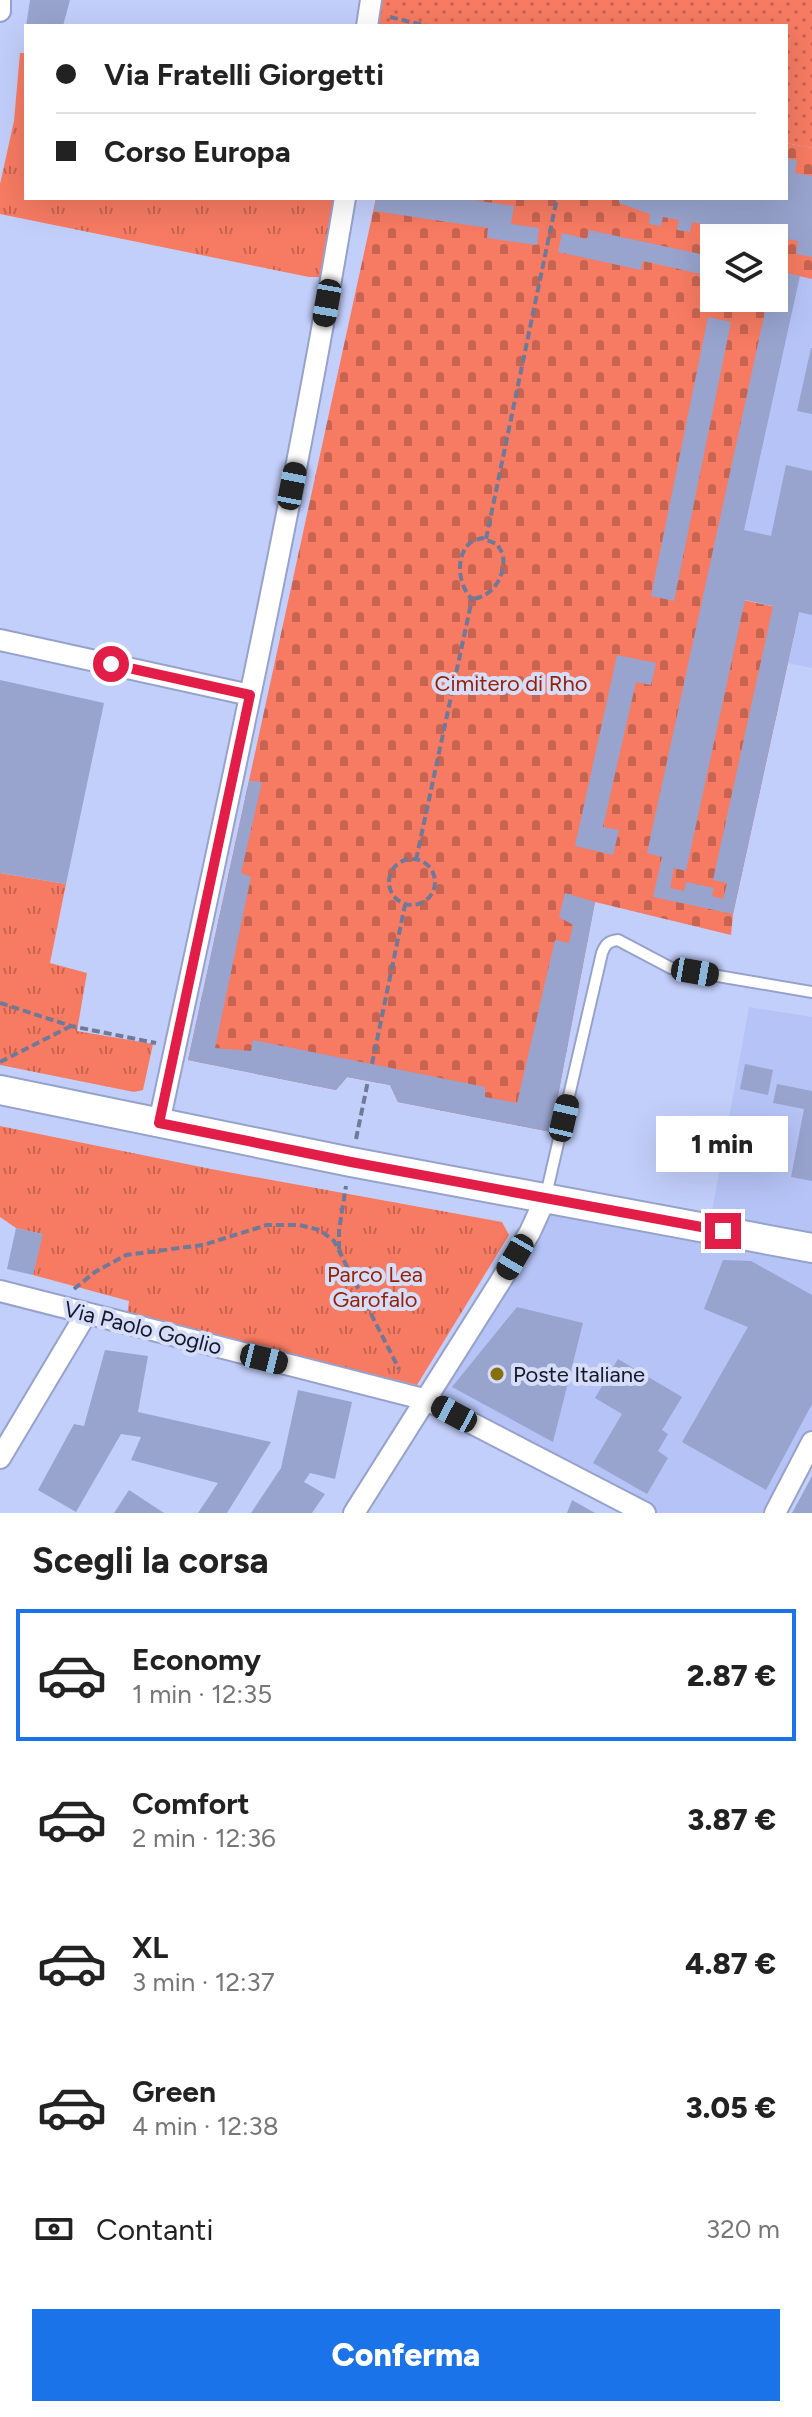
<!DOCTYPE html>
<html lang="it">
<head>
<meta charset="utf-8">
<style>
  :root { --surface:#fff; --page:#f2f2f2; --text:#222; --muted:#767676; --line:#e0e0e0; --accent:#1a73e8 }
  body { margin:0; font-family:Figtree,sans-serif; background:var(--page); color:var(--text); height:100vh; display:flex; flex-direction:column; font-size:30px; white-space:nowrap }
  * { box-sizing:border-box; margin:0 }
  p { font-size:26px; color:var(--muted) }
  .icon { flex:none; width:44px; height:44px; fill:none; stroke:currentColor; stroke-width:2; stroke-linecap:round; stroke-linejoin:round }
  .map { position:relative; height:1513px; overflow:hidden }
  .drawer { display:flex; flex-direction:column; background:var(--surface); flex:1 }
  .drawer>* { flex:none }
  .banner { position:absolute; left:24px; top:24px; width:764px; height:176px; border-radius:0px; box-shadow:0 8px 32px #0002; display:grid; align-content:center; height:176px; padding:0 32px; background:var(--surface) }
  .controls { position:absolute; left:700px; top:224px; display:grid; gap:16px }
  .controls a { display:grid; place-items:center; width:88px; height:88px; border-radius:0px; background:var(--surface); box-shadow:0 8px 32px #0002; font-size:40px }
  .end { position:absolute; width:36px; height:36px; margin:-18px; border:10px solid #e11d48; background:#fff; box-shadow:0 0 0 4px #fff }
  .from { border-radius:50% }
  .bubble { position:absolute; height:56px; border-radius:0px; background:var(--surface); box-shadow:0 8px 32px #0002; font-size:26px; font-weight:800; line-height:56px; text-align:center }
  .car { position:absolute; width:24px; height:48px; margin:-24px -12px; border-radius:10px; box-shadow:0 0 6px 2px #0007; background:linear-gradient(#222 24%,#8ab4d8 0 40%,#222 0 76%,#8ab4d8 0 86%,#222 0) }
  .banner b { display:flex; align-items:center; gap:28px; height:76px; font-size:30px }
  .banner b+b { border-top:2px solid var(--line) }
  .banner i { width:20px; height:20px; background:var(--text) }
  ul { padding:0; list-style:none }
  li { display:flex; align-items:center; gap:24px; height:132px; margin:0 16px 12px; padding:0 16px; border:4px solid transparent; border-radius:0px }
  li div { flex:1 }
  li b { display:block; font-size:30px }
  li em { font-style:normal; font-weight:800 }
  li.active { border-color:var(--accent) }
  li>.icon { width:72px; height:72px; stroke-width:1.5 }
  h2 { padding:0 32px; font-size:36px; line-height:96px }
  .pay { display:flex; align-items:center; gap:20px; height:88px; padding:0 32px; font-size:30px }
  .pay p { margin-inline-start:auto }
  .cta { display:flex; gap:16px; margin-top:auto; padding:16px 32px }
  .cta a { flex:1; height:92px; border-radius:0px; background:var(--accent); color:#fff; font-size:32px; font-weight:800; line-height:92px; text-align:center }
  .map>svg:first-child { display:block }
</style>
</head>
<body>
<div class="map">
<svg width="812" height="1513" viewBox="0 0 812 1513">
  <defs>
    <pattern id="grass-dots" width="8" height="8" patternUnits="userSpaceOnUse" patternTransform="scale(2)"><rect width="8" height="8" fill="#f77b62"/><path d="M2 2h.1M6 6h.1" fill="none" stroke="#c76451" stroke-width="1.8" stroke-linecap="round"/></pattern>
    <pattern id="cemetery-stones" width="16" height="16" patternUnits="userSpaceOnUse" patternTransform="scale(2)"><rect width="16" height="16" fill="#f77b62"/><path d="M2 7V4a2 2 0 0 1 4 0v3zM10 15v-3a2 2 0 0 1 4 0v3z" fill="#c76451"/></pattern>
    <pattern id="park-tufts" width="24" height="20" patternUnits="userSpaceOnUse" patternTransform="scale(2)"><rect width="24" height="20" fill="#f77b62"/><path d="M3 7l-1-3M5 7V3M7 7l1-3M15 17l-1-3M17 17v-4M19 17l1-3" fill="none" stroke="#c76451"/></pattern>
  </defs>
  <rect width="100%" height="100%" fill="#c3cffb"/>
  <path fill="#b5c3f6" d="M800 276 812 279V668L788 663 799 612 729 597Z
    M749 1007 812 1017V1242L710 1223Z
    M549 1202 812 1253V1433L771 1513H654L432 1397Z"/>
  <path fill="url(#grass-dots)" d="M382 0H812V148L786 143V26H378Z"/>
  <path fill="url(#cemetery-stones)" fill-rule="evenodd" d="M786 143 812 148V279L799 276 729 597 799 612 733 914 731 935 595 902 551 1132 398 1102 390 1085 347 1077 336 1090 188 1060 376 198H786ZM714 238H774V298H714Z"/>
  <path fill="url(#park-tufts)" d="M20 53H26V198H334L322 277H309L0 214V184L14 121Z
    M0 873 66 884 50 963 87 973 77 1031 153 1044 143 1090 134 1092 0 1065Z
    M0 1126 211 1169 502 1222 509 1235 417 1385 127 1315 129 1301 33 1275 42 1234 16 1228 0 1217Z"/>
  <path fill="#98a4ce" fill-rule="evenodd" d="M30 0H70L63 26H26Z
    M786 158 797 160 795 173 812 176V257L796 254 798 241 781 238 779 251H774V238L749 236 748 238H737L738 232 720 229 718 238 706 237 708 225 692 222 690 232 677 230 679 220 663 217 661 226 649 224 650 214 619 203V198H786Z
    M376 198H460L514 206 511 224 539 228 537 245 487 238 488 228 374 211Z
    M589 230 714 257V277L643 261 641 270 558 252 562 233 587 239Z
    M774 270 800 276 744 530 771 536 786 465 812 471V615L799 612 733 914 653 897 662 857 647 853 768 298H774ZM745 600 773 606 713 880 727 883 723 899 712 896 714 888 686 882 684 891 670 888 674 868 686 871Z
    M708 317 731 322 674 601 651 596Z
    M811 348H812V414L797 411Z
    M617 655 656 663 651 685 636 682 603 827 619 830 613 855 575 846Z
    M0 680 104 703 66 884 0 873Z
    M249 781 262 782 241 873 251 877 215 1048 251 1051 253 1040 485 1087V1097L517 1103 555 940 569 943 573 925 559 917 565 893 595 902 551 1132 398 1102 390 1085 347 1077 336 1090 188 1060Z
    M745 1064 773 1070 768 1095 740 1089Z
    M777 1084 812 1091V1181L791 1177 804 1109 773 1103Z
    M16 1228 43 1234 33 1275 7 1269Z
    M723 1260 751 1261 812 1295V1404L766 1490 682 1442 748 1327 704 1309Z
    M517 1307 583 1323 553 1442 452 1387Z
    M105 1350 148 1356 138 1412 271 1442 227 1513H198L218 1483 131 1460 141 1437 121 1434 76 1512 38 1490 74 1424 84 1426Z
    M618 1359 682 1397 662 1430 668 1434 658 1451 668 1458 647 1494 593 1463 622 1414 595 1398Z
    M298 1390 352 1402 335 1479 310 1473 304 1482 325 1494 312 1513H251L281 1468Z
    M812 1476V1513H792Z
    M129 1490 164 1513H114Z
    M572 1500 595 1513H567Z"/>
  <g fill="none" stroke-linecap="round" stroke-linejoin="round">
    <g stroke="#97a2cc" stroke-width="14">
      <path id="service" d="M546 1195 602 953C605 945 608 941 618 940L671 968 812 992"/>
    </g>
    <g stroke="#97a2cc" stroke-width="24">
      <path id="minor" d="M0 11V0
        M367 26 371 0
        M0 640 250 695
        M159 1123C225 815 293 508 345 198
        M0 1291 427 1400 645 1513
        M0 1458 86 1314
        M354 1513 500 1282 530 1232 546 1197
        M775 1513 812 1442"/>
    </g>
    <g stroke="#97a2cc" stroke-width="32">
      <path id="secondary" d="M0 1090 351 1162 812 1248"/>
    </g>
    <path stroke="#717998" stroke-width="4" stroke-dasharray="8 4" stroke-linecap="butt" d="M390 17 427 26
      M486 539 557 198
      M389 882a23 23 0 1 1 46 0a23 23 0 1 1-46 0Z
      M416 860 472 599C459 587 454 557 470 543 472 541 479 539 482 538L497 544C499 548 502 551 503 556 506 577 492 597 472 599
      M0 1003 71 1026 156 1043
      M0 1062 71 1026
      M372 1064 405 905
      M356 1139 368 1081
      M339 1249V1230L346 1186
      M74 1289 95 1272 126 1255 203 1245 267 1225H299L320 1230 334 1241 399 1369"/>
    <use href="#service" stroke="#fff" stroke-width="10"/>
    <use href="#minor" stroke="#fff" stroke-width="20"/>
    <use href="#secondary" stroke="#fff" stroke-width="28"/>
  </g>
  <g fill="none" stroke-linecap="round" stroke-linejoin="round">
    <path stroke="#e11d48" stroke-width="10" d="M111 664 250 695 159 1123 351 1162 723 1231"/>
  </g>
  <circle fill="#876f0f" stroke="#d5ddf8" stroke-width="3" cx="497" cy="1374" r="8"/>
  <g text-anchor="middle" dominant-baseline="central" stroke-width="8" stroke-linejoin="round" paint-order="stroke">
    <g font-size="22" fill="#951e04" stroke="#d5ddf8">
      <text x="511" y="683">Cimitero di Rho</text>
      <text x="375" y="1274">Parco Lea<tspan x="375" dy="25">Garofalo</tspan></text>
    </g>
    <g font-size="22" fill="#141828" stroke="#d5ddf8">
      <text transform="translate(143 1328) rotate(14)">Via Paolo Goglio</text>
    </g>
    <g font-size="22" fill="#141828" stroke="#d5ddf8" text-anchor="start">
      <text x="513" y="1374">Poste Italiane</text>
    </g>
  </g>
</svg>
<div class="controls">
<a><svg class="icon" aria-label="layers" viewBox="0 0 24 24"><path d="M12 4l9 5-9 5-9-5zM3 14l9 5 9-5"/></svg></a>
</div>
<i class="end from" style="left:111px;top:664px"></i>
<i class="end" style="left:723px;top:1231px"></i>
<div class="bubble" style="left:656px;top:1116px;width:132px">1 min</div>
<i class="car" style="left:327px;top:303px;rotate:190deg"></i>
<i class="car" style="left:292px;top:486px;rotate:11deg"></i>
<i class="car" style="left:695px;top:972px;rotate:100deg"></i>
<i class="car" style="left:564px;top:1118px;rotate:13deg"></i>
<i class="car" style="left:515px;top:1257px;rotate:210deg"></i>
<i class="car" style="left:264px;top:1359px;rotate:104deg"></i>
<i class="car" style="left:454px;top:1414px;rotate:298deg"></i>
<div class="banner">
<b><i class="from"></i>Via Fratelli Giorgetti</b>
<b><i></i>Corso Europa</b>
</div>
</div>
<section class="drawer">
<h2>Scegli la corsa</h2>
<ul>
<li class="active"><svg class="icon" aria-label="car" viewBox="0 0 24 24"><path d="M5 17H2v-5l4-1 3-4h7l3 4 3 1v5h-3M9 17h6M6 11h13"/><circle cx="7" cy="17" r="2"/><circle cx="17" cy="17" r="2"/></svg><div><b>Economy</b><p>1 min · 12:35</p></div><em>2.87 €</em></li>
<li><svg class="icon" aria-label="car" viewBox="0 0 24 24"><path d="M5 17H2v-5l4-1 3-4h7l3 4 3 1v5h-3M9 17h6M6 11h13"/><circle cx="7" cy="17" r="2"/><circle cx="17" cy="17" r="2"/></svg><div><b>Comfort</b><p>2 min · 12:36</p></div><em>3.87 €</em></li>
<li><svg class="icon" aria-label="car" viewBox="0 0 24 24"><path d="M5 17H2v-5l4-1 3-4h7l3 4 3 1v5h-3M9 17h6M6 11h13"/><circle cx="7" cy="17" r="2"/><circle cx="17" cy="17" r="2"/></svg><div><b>XL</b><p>3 min · 12:37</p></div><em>4.87 €</em></li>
<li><svg class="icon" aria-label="car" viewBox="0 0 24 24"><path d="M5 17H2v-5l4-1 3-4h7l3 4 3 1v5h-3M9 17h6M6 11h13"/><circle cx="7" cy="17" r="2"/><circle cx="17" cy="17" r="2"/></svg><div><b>Green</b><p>4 min · 12:38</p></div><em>3.05 €</em></li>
</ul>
<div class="pay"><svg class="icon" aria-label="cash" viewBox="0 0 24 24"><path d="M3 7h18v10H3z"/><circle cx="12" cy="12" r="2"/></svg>Contanti<p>320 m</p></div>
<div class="cta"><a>Conferma</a></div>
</section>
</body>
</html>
